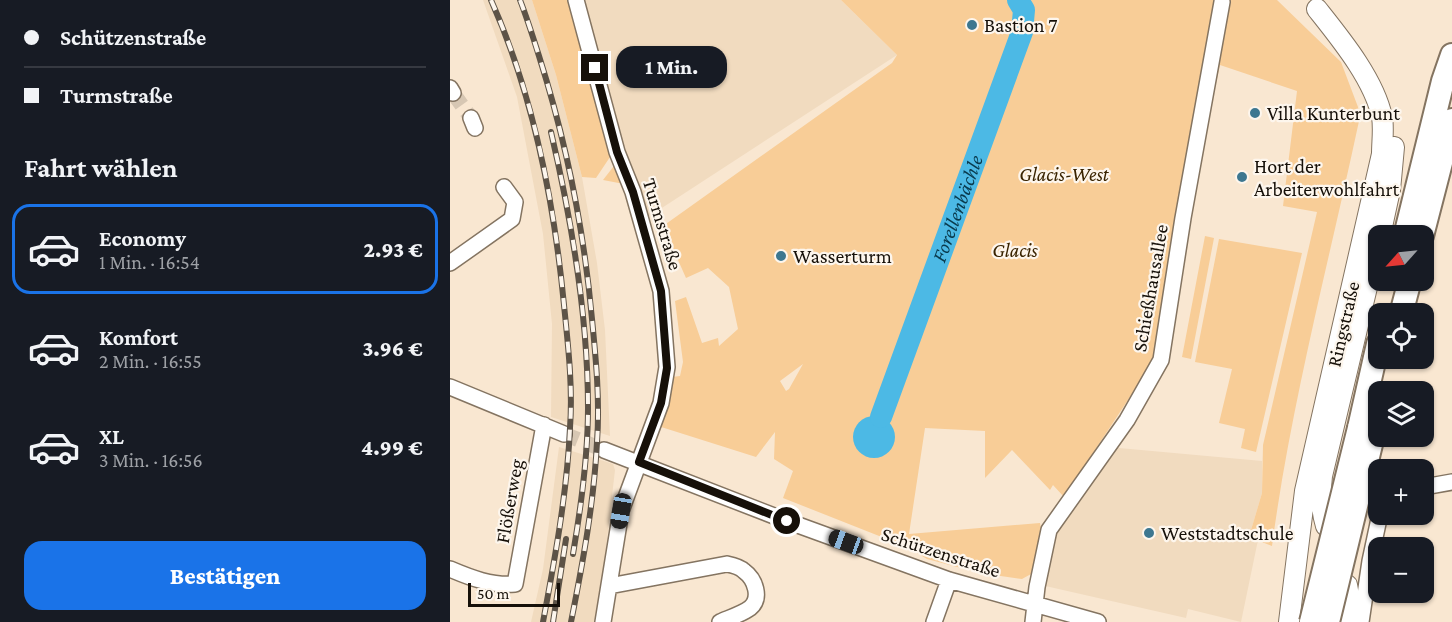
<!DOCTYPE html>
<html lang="de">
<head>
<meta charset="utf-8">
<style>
  :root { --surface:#171b24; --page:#242831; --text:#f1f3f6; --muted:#9ea1a6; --line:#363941; --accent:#1a73e8 }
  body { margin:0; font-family:"Crimson Pro",serif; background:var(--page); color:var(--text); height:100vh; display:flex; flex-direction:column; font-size:22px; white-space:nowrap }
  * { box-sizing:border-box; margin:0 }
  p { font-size:20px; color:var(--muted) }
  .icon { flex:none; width:33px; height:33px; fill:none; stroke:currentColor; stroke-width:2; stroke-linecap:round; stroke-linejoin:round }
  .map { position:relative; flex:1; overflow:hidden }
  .sheet { display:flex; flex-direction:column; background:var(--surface); width:450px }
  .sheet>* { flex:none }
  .top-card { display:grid; align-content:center; height:132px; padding:0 24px; background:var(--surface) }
  .needle { width:39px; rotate:243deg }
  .tools { position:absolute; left:918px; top:225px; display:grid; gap:12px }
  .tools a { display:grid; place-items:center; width:66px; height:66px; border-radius:12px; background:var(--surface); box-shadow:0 2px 4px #0004; font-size:30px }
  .scale { position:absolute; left:18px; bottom:15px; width:92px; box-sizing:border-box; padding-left:6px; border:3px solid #161009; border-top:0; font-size:16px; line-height:21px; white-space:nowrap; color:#161009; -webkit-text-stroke:4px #fdf6ed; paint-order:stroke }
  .end { position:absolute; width:27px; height:27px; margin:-14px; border:8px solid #161009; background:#fff; box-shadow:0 0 0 3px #fff }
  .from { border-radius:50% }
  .bubble { position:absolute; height:42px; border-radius:18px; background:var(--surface); box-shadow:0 2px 4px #0004; font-size:20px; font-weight:800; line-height:42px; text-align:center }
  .car { position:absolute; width:18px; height:36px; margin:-18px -9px; border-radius:8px; box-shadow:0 0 4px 2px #0007; background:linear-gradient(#222 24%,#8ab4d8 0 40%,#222 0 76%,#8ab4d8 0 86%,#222 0) }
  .top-card b { display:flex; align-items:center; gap:21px; height:57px; font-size:22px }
  .top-card b+b { border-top:2px solid var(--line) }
  .top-card i { width:15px; height:15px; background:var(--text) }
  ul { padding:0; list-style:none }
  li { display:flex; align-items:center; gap:18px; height:90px; margin:0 12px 9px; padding:0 12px; border:3px solid transparent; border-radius:18px }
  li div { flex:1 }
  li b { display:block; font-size:22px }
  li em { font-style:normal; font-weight:800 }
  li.selected { border-color:var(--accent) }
  li>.icon { width:54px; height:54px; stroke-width:1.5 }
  h2 { padding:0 24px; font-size:27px; line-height:72px }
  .cta { display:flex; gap:12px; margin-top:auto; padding:12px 24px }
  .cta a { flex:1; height:69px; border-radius:18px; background:var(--accent); color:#fff; font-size:24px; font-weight:800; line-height:69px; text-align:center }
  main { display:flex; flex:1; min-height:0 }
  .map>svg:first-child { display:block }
</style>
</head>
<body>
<main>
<section class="sheet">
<div class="top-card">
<b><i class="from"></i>Schützenstraße</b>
<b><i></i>Turmstraße</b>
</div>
<h2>Fahrt wählen</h2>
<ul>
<li class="selected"><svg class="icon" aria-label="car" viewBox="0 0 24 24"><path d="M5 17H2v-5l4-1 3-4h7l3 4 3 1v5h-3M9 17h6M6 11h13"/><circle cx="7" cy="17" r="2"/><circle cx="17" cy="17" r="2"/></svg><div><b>Economy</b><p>1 Min. · 16:54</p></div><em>2.93 €</em></li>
<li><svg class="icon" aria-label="car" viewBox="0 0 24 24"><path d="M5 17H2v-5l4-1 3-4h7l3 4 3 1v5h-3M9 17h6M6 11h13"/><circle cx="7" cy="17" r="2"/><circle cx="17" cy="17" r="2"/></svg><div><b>Komfort</b><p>2 Min. · 16:55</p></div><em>3.96 €</em></li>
<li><svg class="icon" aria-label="car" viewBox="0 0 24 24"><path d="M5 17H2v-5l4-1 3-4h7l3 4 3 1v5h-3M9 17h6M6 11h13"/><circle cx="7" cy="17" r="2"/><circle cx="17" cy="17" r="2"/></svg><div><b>XL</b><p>3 Min. · 16:56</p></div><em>4.99 €</em></li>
</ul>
<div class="cta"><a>Bestätigen</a></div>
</section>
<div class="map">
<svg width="1002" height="622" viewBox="0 0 1002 622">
  <rect width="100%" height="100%" fill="#f9e7d1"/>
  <path fill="#f1dbbf" d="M33 0H82L106 75 132 177 147 263 155 330 160 436 101 417 102 324 93 234 67 97Z
    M131 0H391L447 55 198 217 173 150Z
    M109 447 157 462 163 464 165 470 154 566 144 622H81L93 569Z
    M658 447 812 461V493L799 537 808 540 791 622 738 609 736 618 591 585 596 539Z"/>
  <path fill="#f8cd97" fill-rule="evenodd" d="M82 0H121L162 154 146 178 132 177 106 75Z
    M391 0H827L891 62 908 107 909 121C879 262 841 403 822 546L799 537 812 493 813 445 867 212 833 206 847 91 770 65 705 359 614 497 603 485 600 490 562 450 535 478V431L475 428 459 534 590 523 593 541 581 574 572 579 530 573 477 559 457 547 333 498 343 471 324 459 325 432 306 457 208 426 222 377 230 376 233 362 225 301 236 297 252 343 268 338 269 346 288 329 279 287 258 268 236 278 213 226 442 63 447 55ZM353 364 339 389 336 391 330 381Z
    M167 162 174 184 153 180Z
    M755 236 764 238 741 359 732 357Z
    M769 239 852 253 806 452 791 448 795 429 769 423 782 369 745 362Z"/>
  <path fill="#4cb9e5" d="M403 437a21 21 0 1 1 42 0a21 21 0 1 1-42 0Z"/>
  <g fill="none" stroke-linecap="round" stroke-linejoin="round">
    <path stroke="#4cb9e5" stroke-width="22" id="s1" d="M431 417 572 32 574 10 568 0"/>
    <path stroke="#d7c7b3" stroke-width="15" stroke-dasharray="15 8" stroke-linecap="butt" d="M3 93 21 118
      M114 434 154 450"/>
    <g stroke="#847461" stroke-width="18">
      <path id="minor" d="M126 0 167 152 183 192 211 291 217 367 211 403 171 511 153 622
        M0 88 3 93
        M21 118 25 128
        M0 263 62 219 65 202 54 187
        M0 387 114 434
        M154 450 337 521 499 580 648 622
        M974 487 1002 482
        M0 569C21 578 42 586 65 584L94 425
        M159 586 277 564C282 565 290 567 294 571 305 579 312 598 300 608 292 614 279 618 270 622
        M484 622 499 580
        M583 622 587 587 599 530 677 420 711 360 733 218 772 2
        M911 622 920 561 930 514"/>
    </g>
    <g stroke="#847461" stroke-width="22">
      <path id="major" d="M930 236 940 190 944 147
        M876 526C871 509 870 494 872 476L928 241
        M897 585 900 601 897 622
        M839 622 855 491 932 154C932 142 934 128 932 117 924 79 890 38 867 9"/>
    </g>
    <g stroke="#847461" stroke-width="26">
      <path id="highway" d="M955 236 993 81 1002 55
        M972 236 1002 120
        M951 314 960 280
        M909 428 928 344"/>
    </g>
    <use href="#minor" stroke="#fff" stroke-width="15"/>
    <use href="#major" stroke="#fff" stroke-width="20"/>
    <use href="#highway" stroke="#fff" stroke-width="22"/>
    <g stroke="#5d5347" stroke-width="6">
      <path id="rail" d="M41 0C84 96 104 201 114 305 118 345 123 387 120 428 117 493 105 558 93 622
        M70 0C77 18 83 37 89 56 116 141 134 230 142 319 146 360 150 401 147 442 144 502 133 562 121 622
        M101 132C122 222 138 316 138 408 138 456 131 507 123 554
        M103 622 116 539"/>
    </g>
    <use href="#rail" stroke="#fdf6ed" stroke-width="4" stroke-dasharray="11" stroke-linecap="butt"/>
    <g stroke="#847461" stroke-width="26" stroke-linecap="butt">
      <path id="highway-bridge" d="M861 622 909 428
        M878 622 924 432"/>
    </g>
    <use href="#highway-bridge" stroke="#fff" stroke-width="22"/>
  </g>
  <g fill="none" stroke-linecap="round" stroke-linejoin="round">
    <path stroke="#161009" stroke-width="8" d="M145 68 167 152 183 192 211 291 217 368 211 403 189 462 337 521"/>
  </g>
  <g fill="#3d7790" stroke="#fdf6ed" stroke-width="2">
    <circle cx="522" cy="25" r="6"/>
    <circle cx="805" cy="113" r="6"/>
    <circle cx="792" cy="177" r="6"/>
    <circle cx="331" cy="256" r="6"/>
    <circle cx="699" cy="533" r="6"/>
  </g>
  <g text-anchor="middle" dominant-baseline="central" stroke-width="4.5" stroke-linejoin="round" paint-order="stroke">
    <g font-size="20" fill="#161009" stroke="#fdf6ed" text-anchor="start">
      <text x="534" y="25">Bastion 7</text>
      <text x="817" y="113">Villa Kunterbunt</text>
      <text x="804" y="166">Hort der<tspan x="804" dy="23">Arbeiterwohlfahrt</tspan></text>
      <text x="343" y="256">Wasserturm</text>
      <text x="711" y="533">Weststadtschule</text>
    </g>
    <g font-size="20" font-style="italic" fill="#3a2401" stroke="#fdf6ed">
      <text x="614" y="174">Glacis-West</text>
      <text x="565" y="250">Glacis</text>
    </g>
    <g font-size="20" fill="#161009" stroke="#fdf6ed">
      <text transform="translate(213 224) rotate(73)">Turmstraße</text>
      <text transform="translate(700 288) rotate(-80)">Schießhausallee</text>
      <text transform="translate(893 324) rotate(-77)">Ringstraße</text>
      <text transform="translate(59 501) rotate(-80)">Flößerweg</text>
      <text transform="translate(491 552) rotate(18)">Schützenstraße</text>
    </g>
    <g font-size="21" font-style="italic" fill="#093a4d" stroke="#fdf6ed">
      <text stroke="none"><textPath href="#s1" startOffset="222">Forellenbächle</textPath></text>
    </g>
  </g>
</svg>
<div class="tools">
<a><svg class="needle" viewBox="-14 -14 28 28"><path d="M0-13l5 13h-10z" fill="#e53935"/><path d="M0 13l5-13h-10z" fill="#9ea1a6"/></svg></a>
<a><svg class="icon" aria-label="locate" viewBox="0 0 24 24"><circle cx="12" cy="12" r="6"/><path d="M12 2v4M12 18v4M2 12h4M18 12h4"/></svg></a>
<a><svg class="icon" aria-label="layers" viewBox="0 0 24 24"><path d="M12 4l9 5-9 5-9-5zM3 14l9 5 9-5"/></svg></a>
<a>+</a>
<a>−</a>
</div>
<div class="scale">50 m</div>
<i class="end from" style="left:337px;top:521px"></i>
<i class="end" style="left:145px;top:68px"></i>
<div class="bubble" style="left:166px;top:46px;width:111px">1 Min.</div>
<i class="car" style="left:171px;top:511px;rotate:189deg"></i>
<i class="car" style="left:396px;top:542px;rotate:290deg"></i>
</div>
</main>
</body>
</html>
